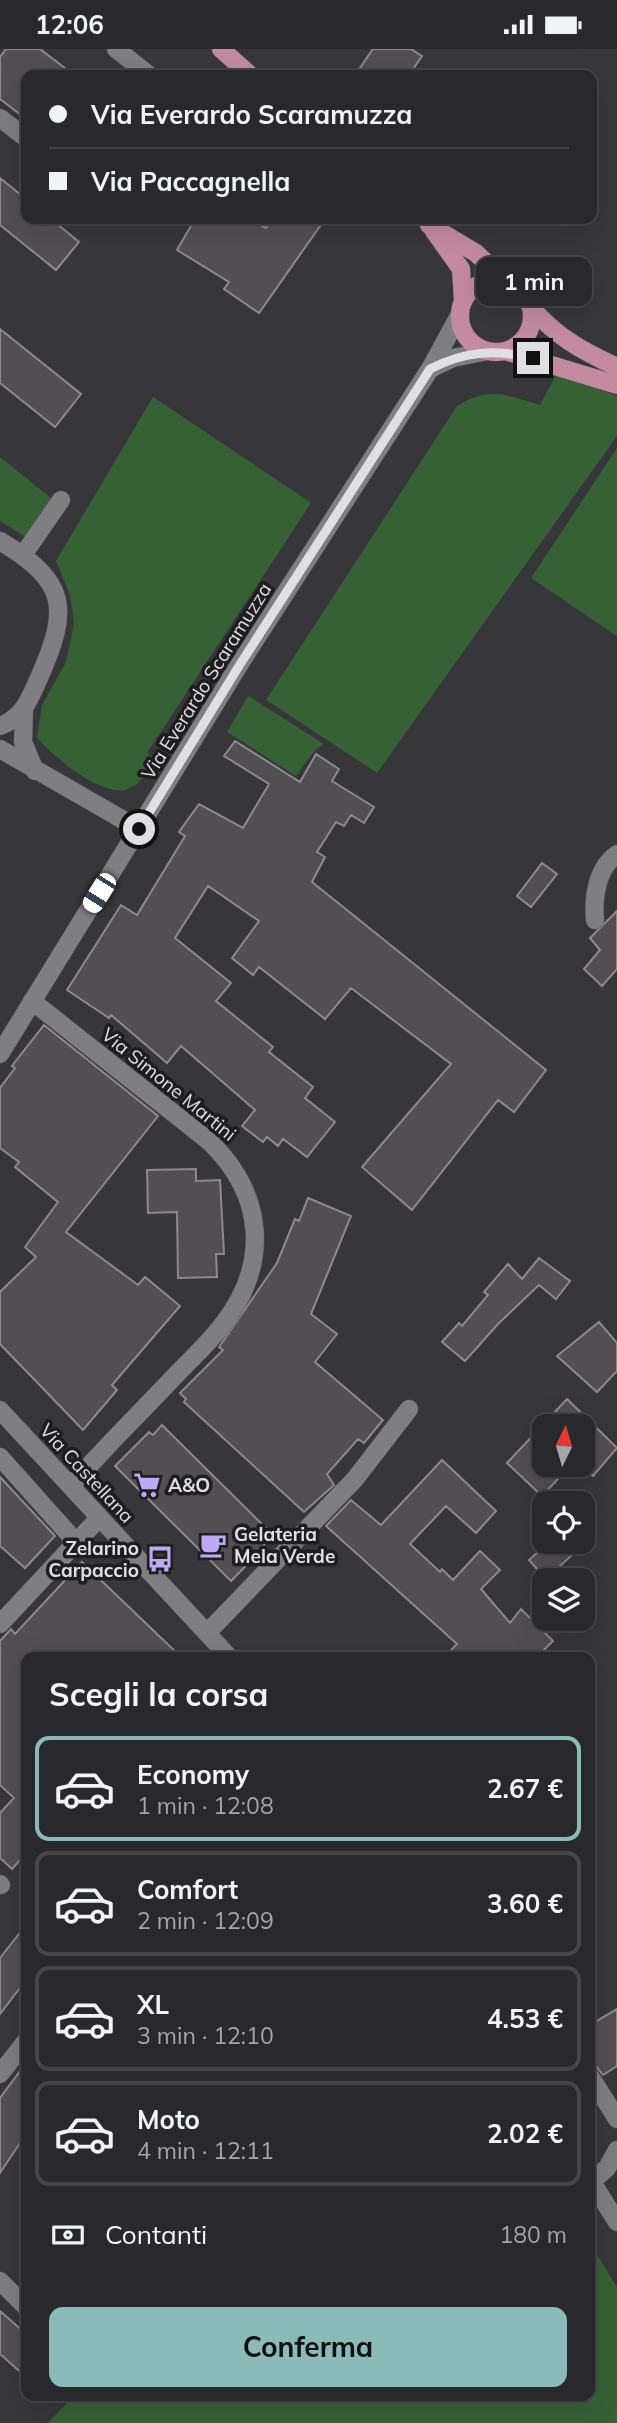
<!DOCTYPE html>
<html lang="it">
<head>
<meta charset="utf-8">
<style>
  :root { --surface:#29282c; --page:#353438; --text:#f1f3f6; --muted:#a5a6a9; --line:#454448; --accent:#8bbbb9 }
  body { margin:0; font-family:Mulish,sans-serif; background:var(--page); color:var(--text); height:100vh; display:flex; flex-direction:column; font-size:26px; white-space:nowrap }
  * { box-sizing:border-box; margin:0 }
  p { font-size:23px; color:var(--muted) }
  .icon { flex:none; width:38px; height:38px; fill:none; stroke:currentColor; stroke-width:2; stroke-linecap:round; stroke-linejoin:round }
  .map { position:relative; flex:1; overflow:hidden }
  .drawer { position:absolute; left:21px; top:1603px; width:574px; height:749px; display:flex; flex-direction:column; background:var(--surface); border-radius:14px; box-shadow:0 7px 28px #0002,0 0 0 2px var(--line) }
  .drawer>* { flex:none }
  .guide { position:absolute; left:21px; top:21px; width:576px; height:154px; border-radius:14px; box-shadow:0 7px 28px #0002,0 0 0 2px var(--line); display:grid; align-content:center; height:154px; padding:0 28px; background:var(--surface) }
  .needle { width:46px; rotate:5deg }
  .fabs { position:absolute; left:532px; top:1365px; display:grid; gap:14px }
  .fabs a { display:grid; place-items:center; width:63px; height:63px; border-radius:14px; background:var(--surface); box-shadow:0 7px 28px #0002,0 0 0 2px var(--line); font-size:35px }
  .end { position:absolute; width:32px; height:32px; margin:-16px; border:9px solid #e0e0e3; background:#111; box-shadow:0 0 0 4px #111 }
  .from { border-radius:50% }
  .bubble { position:absolute; height:49px; border-radius:14px; background:var(--surface); box-shadow:0 7px 28px #0002,0 0 0 2px var(--line); font-size:23px; font-weight:700; line-height:49px; text-align:center }
  .car { position:absolute; width:21px; height:42px; margin:-21px -10px; border-radius:9px; box-shadow:0 0 5px 2px #0007; background:linear-gradient(#fff 24%,#345 0 40%,#fff 0 76%,#345 0 86%,#fff 0) }
  .guide b { display:flex; align-items:center; gap:24px; height:66px; font-size:26px }
  .guide b+b { border-top:2px solid var(--line) }
  .guide i { width:18px; height:18px; background:var(--text) }
  ul { padding:0; list-style:none }
  li { display:flex; align-items:center; gap:21px; height:105px; margin:0 14px 10px; padding:0 14px; border:4px solid var(--line); border-radius:14px }
  li div { flex:1 }
  li b { display:block; font-size:26px }
  li em { font-style:normal; font-weight:700 }
  li.selected { border-color:var(--accent) }
  li>.icon { width:63px; height:63px; stroke-width:1.5 }
  h2 { padding:0 28px; font-size:32px; line-height:84px }
  .pay { display:flex; align-items:center; gap:18px; height:77px; padding:0 28px; font-size:26px }
  .pay p { margin-inline-start:auto }
  .primary-button { display:flex; gap:14px; margin-top:auto; padding:14px 28px }
  .primary-button a { flex:1; height:80px; border-radius:14px; background:var(--accent); color:#111; font-size:28px; font-weight:700; line-height:80px; text-align:center }
  .status { display:flex; justify-content:space-between; align-items:center; height:49px; padding:0 35px; background:var(--surface); direction:ltr }
  .status svg { height:19px; fill:currentColor }
  .map>svg:first-child { display:block }
</style>
</head>
<body>
<div class="status"><b>12:06</b><svg viewBox="0 0 49 12"><path d="M0 12V9h3v3zM5 12V6h3v6zM10 12V3h3v9zM15 12V0h3v12zM26 1h20v11H26zM47 4h2v5h-2z"/></svg></div>
<div class="map">
<svg width="617" height="2374" viewBox="0 0 617 2374">
  <rect width="100%" height="100%" fill="#37363b"/>
  <path fill="#366135" d="M557 324 617 347V387L377 724 266 651 457 357C489 337 506 346 540 356Z
    M153 348 311 454 147 704 158 712C149 722 138 738 125 741 99 746 53 707 37 689L42 656 66 613 74 574 70 546 56 512Z
    M617 399V587L531 529Z
    M0 408 51 449 26 488 0 472Z
    M248 647 324 695 315 701 296 727 227 683Z
    M590 2194 617 2238V2374H48L74 2347H590Z"/>
  <path fill="#524f52" stroke="#8d898d" stroke-width="2" d="M6 0H40L74 26H26V70L0 50V8Z
    M373 0H411L422 7 409 26H355Z
    M0 129 26 150V170H51L79 193 56 221 0 176Z
    M195 170H206L218 176 223 170H248L266 179 273 170H325L259 264 224 240 229 233 177 201Z
    M0 280 81 345 55 378 0 334Z
    M235 692 300 733 316 705 339 720 332 732 374 758 364 774 351 766 344 777 336 773 317 803 325 808 312 833 546 1021 514 1063 498 1051 412 1161 362 1118 451 1015 351 939 325 970 259 918 253 926 232 909 259 872 208 837 175 889 231 934 216 952 273 998 269 1003 313 1038 305 1049 335 1073 307 1108 283 1090 278 1097 267 1088 263 1093 242 1077 255 1061 181 997 167 1014 111 966 109 969 67 941 121 856 137 866 185 787 179 783 199 755 243 779 269 735 224 707Z
    M542 814 557 825 531 858 517 847Z
    M617 862V920L602 937 584 920 600 901 590 889Z
    M44 976 158 1067 66 1183 138 1236 145 1228 180 1257 112 1336 117 1341 83 1381 0 1295V1243L36 1208 25 1198 58 1153 15 1118 19 1113 0 1099V1039L15 1019 12 1017Z
    M196 1120V1132L220 1131 224 1205H216L217 1228 178 1229 177 1163 148 1164 147 1121Z
    M308 1149 351 1167 311 1265 337 1285 315 1313 383 1371 364 1394 358 1390 327 1425 334 1436 304 1463 184 1353 186 1350 180 1344 223 1301 219 1298 277 1214 295 1170 299 1172Z
    M539 1209 570 1232 556 1250 539 1236 498 1275 465 1312 442 1293 459 1274 462 1277 488 1246 484 1243 508 1215 522 1230Z
    M599 1273 617 1294V1322L597 1343 557 1307Z
    M567 1350 617 1399 593 1427 583 1416V1377H544V1416H571L542 1447 507 1414Z
    M162 1376 272 1485 263 1495 265 1497 231 1532 115 1417 149 1383 153 1386Z
    M442 1411 496 1462 476 1484 446 1457 410 1495 440 1523 442 1520 453 1531 480 1502 500 1521 481 1540 510 1574 521 1560 553 1592 537 1608H444L457 1595 326 1477 351 1451 381 1476Z
    M0 1428 55 1487 25 1519 0 1497Z
    M549 1493H586L546 1530 529 1511Z
    M82 1513 181 1608H26V1804L12 1820 0 1809V1764L14 1749 0 1736V1592L11 1580 15 1585Z
    M26 1876V1931L0 1965V1909Z
    M617 1960V2017L603 2026 596 2017 590 2016V1976Z
    M26 2014V2085L0 2124V2049Z
    M0 2262 26 2285V2328L0 2305Z"/>
  <g fill="none" stroke-linecap="round" stroke-linejoin="round">
    <g stroke="#545458" stroke-width="19">
      <path id="minor" d="M116 0 149 26
        M0 69 26 89
        M430 320 453 309 487 302
        M0 492C68 533 70 559 39 629 30 649 23 669 0 677
        M23 506 61 451
        M24 660 23 693 35 722
        M0 700 139 780
        M595 871C593 848 597 819 617 805
        M32 952 210 1093C264 1146 270 1213 224 1274 209 1294 190 1311 173 1329 139 1365 103 1400 71 1437
        M0 1005 239 616 430 320 460 265
        M0 1361 229 1608
        M0 1408 76 1493
        M0 1575 99 1469
        M207 1584 355 1430 409 1360
        M0 1835 1 1836
        M0 2025 26 1992
        M590 2027 617 2070
        M590 2130 617 2173
        M591 2133 607 2119 617 2101
        M0 2232 26 2258"/>
    </g>
    <g stroke="#545458" stroke-width="19">
      <path id="major" d="M221 0 250 26
        M429 176 476 204 506 233
        M434 182 461 220 463 252
        M460 267a36 36 0 1 1 72 0a36 36 0 1 1-72 0Z
        M530 257C555 287 582 302 617 318
        M505 302 617 336"/>
    </g>
    <use href="#minor" stroke="#7e7e83" stroke-width="18"/>
    <use href="#major" stroke="#c48ba0" stroke-width="18"/>
  </g>
  <g fill="none" stroke-linecap="round" stroke-linejoin="round">
    <path stroke="#e0e0e3" stroke-width="9" d="M139 780 239 617 430 320C465 302 495 300 533 309"/>
  </g>
  <defs>
    <g id="supermarket-bare" transform="scale(2.1)"><path d="M-6-5.5h2.5l.6 2H6L4.5 2H-2.5L-4.4-4H-6ZM-1.5 3.2a1.3 1.3 0 1 0 .1 0ZM3 3.2a1.3 1.3 0 1 0 .1 0Z" fill="#bcaaf5" stroke="#1e1e20" stroke-width="2.5" paint-order="stroke"/></g>
    <g id="cafe-bare" transform="scale(2.1)"><path d="M-5.5-4.5H6V0H3Q3 3.5 0 3.5H-2.5Q-5.5 3.5-5.5 0ZM3-3.2v2h1.7v-2ZM-6 4.5H4V6H-6Z" fill="#bcaaf5" stroke="#1e1e20" stroke-width="2.5" paint-order="stroke"/></g>
    <g id="bus-bare" transform="scale(2.1)"><path d="M-5-6H5V4H4V6H2V4H-2V6H-4V4H-5ZM-3.5-4V0h7V-4ZM-3.5 1.2v1.5H-2V1.2ZM2 1.2v1.5H3.5V1.2Z" fill="#bcaaf5" stroke="#1e1e20" stroke-width="2.5" paint-order="stroke"/></g>
  </defs>
  <g fill-rule="evenodd">
    <use href="#supermarket-bare" x="147" y="1436"/>
    <use href="#cafe-bare" x="213" y="1496"/>
    <use href="#bus-bare" x="160" y="1510"/>
  </g>
  <g text-anchor="middle" dominant-baseline="central" stroke-width="7" stroke-linejoin="round" paint-order="stroke">
    <g font-size="19" fill="#e0e0e3" stroke="#1e1e20">
      <text transform="translate(206 632) rotate(-58)">Via Everardo Scaramuzza</text>
      <text transform="translate(169 1035) rotate(39)">Via Simone Martini</text>
      <text transform="translate(87 1424) rotate(47)">Via Castellana</text>
    </g>
    <g font-size="19" font-weight="bold" fill="#e0e0e3" stroke="#1e1e20" text-anchor="start">
      <text x="168" y="1436">A&amp;O</text>
      <text x="234" y="1485">Gelateria<tspan x="234" dy="22">Mela Verde</tspan></text>
      <text x="139" y="1499" text-anchor="end">Zelarino<tspan x="139" dy="22">Carpaccio</tspan></text>
    </g>
  </g>
</svg>
<div class="fabs">
<a><svg class="needle" viewBox="-14 -14 28 28"><path d="M0-13l5 13h-10z" fill="#e53935"/><path d="M0 13l5-13h-10z" fill="#a5a6a9"/></svg></a>
<a><svg class="icon" aria-label="locate" viewBox="0 0 24 24"><circle cx="12" cy="12" r="6"/><path d="M12 2v4M12 18v4M2 12h4M18 12h4"/></svg></a>
<a><svg class="icon" aria-label="layers" viewBox="0 0 24 24"><path d="M12 4l9 5-9 5-9-5zM3 14l9 5 9-5"/></svg></a>
</div>
<i class="end from" style="left:139px;top:780px"></i>
<i class="end" style="left:533px;top:309px"></i>
<div class="bubble" style="left:476px;top:208px;width:116px">1 min</div>
<i class="car" style="left:99px;top:844px;rotate:212deg"></i>
<div class="guide">
<b><i class="from"></i>Via Everardo Scaramuzza</b>
<b><i></i>Via Paccagnella</b>
</div>
<section class="drawer">
<h2>Scegli la corsa</h2>
<ul>
<li class="selected"><svg class="icon" aria-label="car" viewBox="0 0 24 24"><path d="M5 17H2v-5l4-1 3-4h7l3 4 3 1v5h-3M9 17h6M6 11h13"/><circle cx="7" cy="17" r="2"/><circle cx="17" cy="17" r="2"/></svg><div><b>Economy</b><p>1 min · 12:08</p></div><em>2.67 €</em></li>
<li><svg class="icon" aria-label="car" viewBox="0 0 24 24"><path d="M5 17H2v-5l4-1 3-4h7l3 4 3 1v5h-3M9 17h6M6 11h13"/><circle cx="7" cy="17" r="2"/><circle cx="17" cy="17" r="2"/></svg><div><b>Comfort</b><p>2 min · 12:09</p></div><em>3.60 €</em></li>
<li><svg class="icon" aria-label="car" viewBox="0 0 24 24"><path d="M5 17H2v-5l4-1 3-4h7l3 4 3 1v5h-3M9 17h6M6 11h13"/><circle cx="7" cy="17" r="2"/><circle cx="17" cy="17" r="2"/></svg><div><b>XL</b><p>3 min · 12:10</p></div><em>4.53 €</em></li>
<li><svg class="icon" aria-label="car" viewBox="0 0 24 24"><path d="M5 17H2v-5l4-1 3-4h7l3 4 3 1v5h-3M9 17h6M6 11h13"/><circle cx="7" cy="17" r="2"/><circle cx="17" cy="17" r="2"/></svg><div><b>Moto</b><p>4 min · 12:11</p></div><em>2.02 €</em></li>
</ul>
<div class="pay"><svg class="icon" aria-label="cash" viewBox="0 0 24 24"><path d="M3 7h18v10H3z"/><circle cx="12" cy="12" r="2"/></svg>Contanti<p>180 m</p></div>
<div class="primary-button"><a>Conferma</a></div>
</section>
</div>
</body>
</html>
